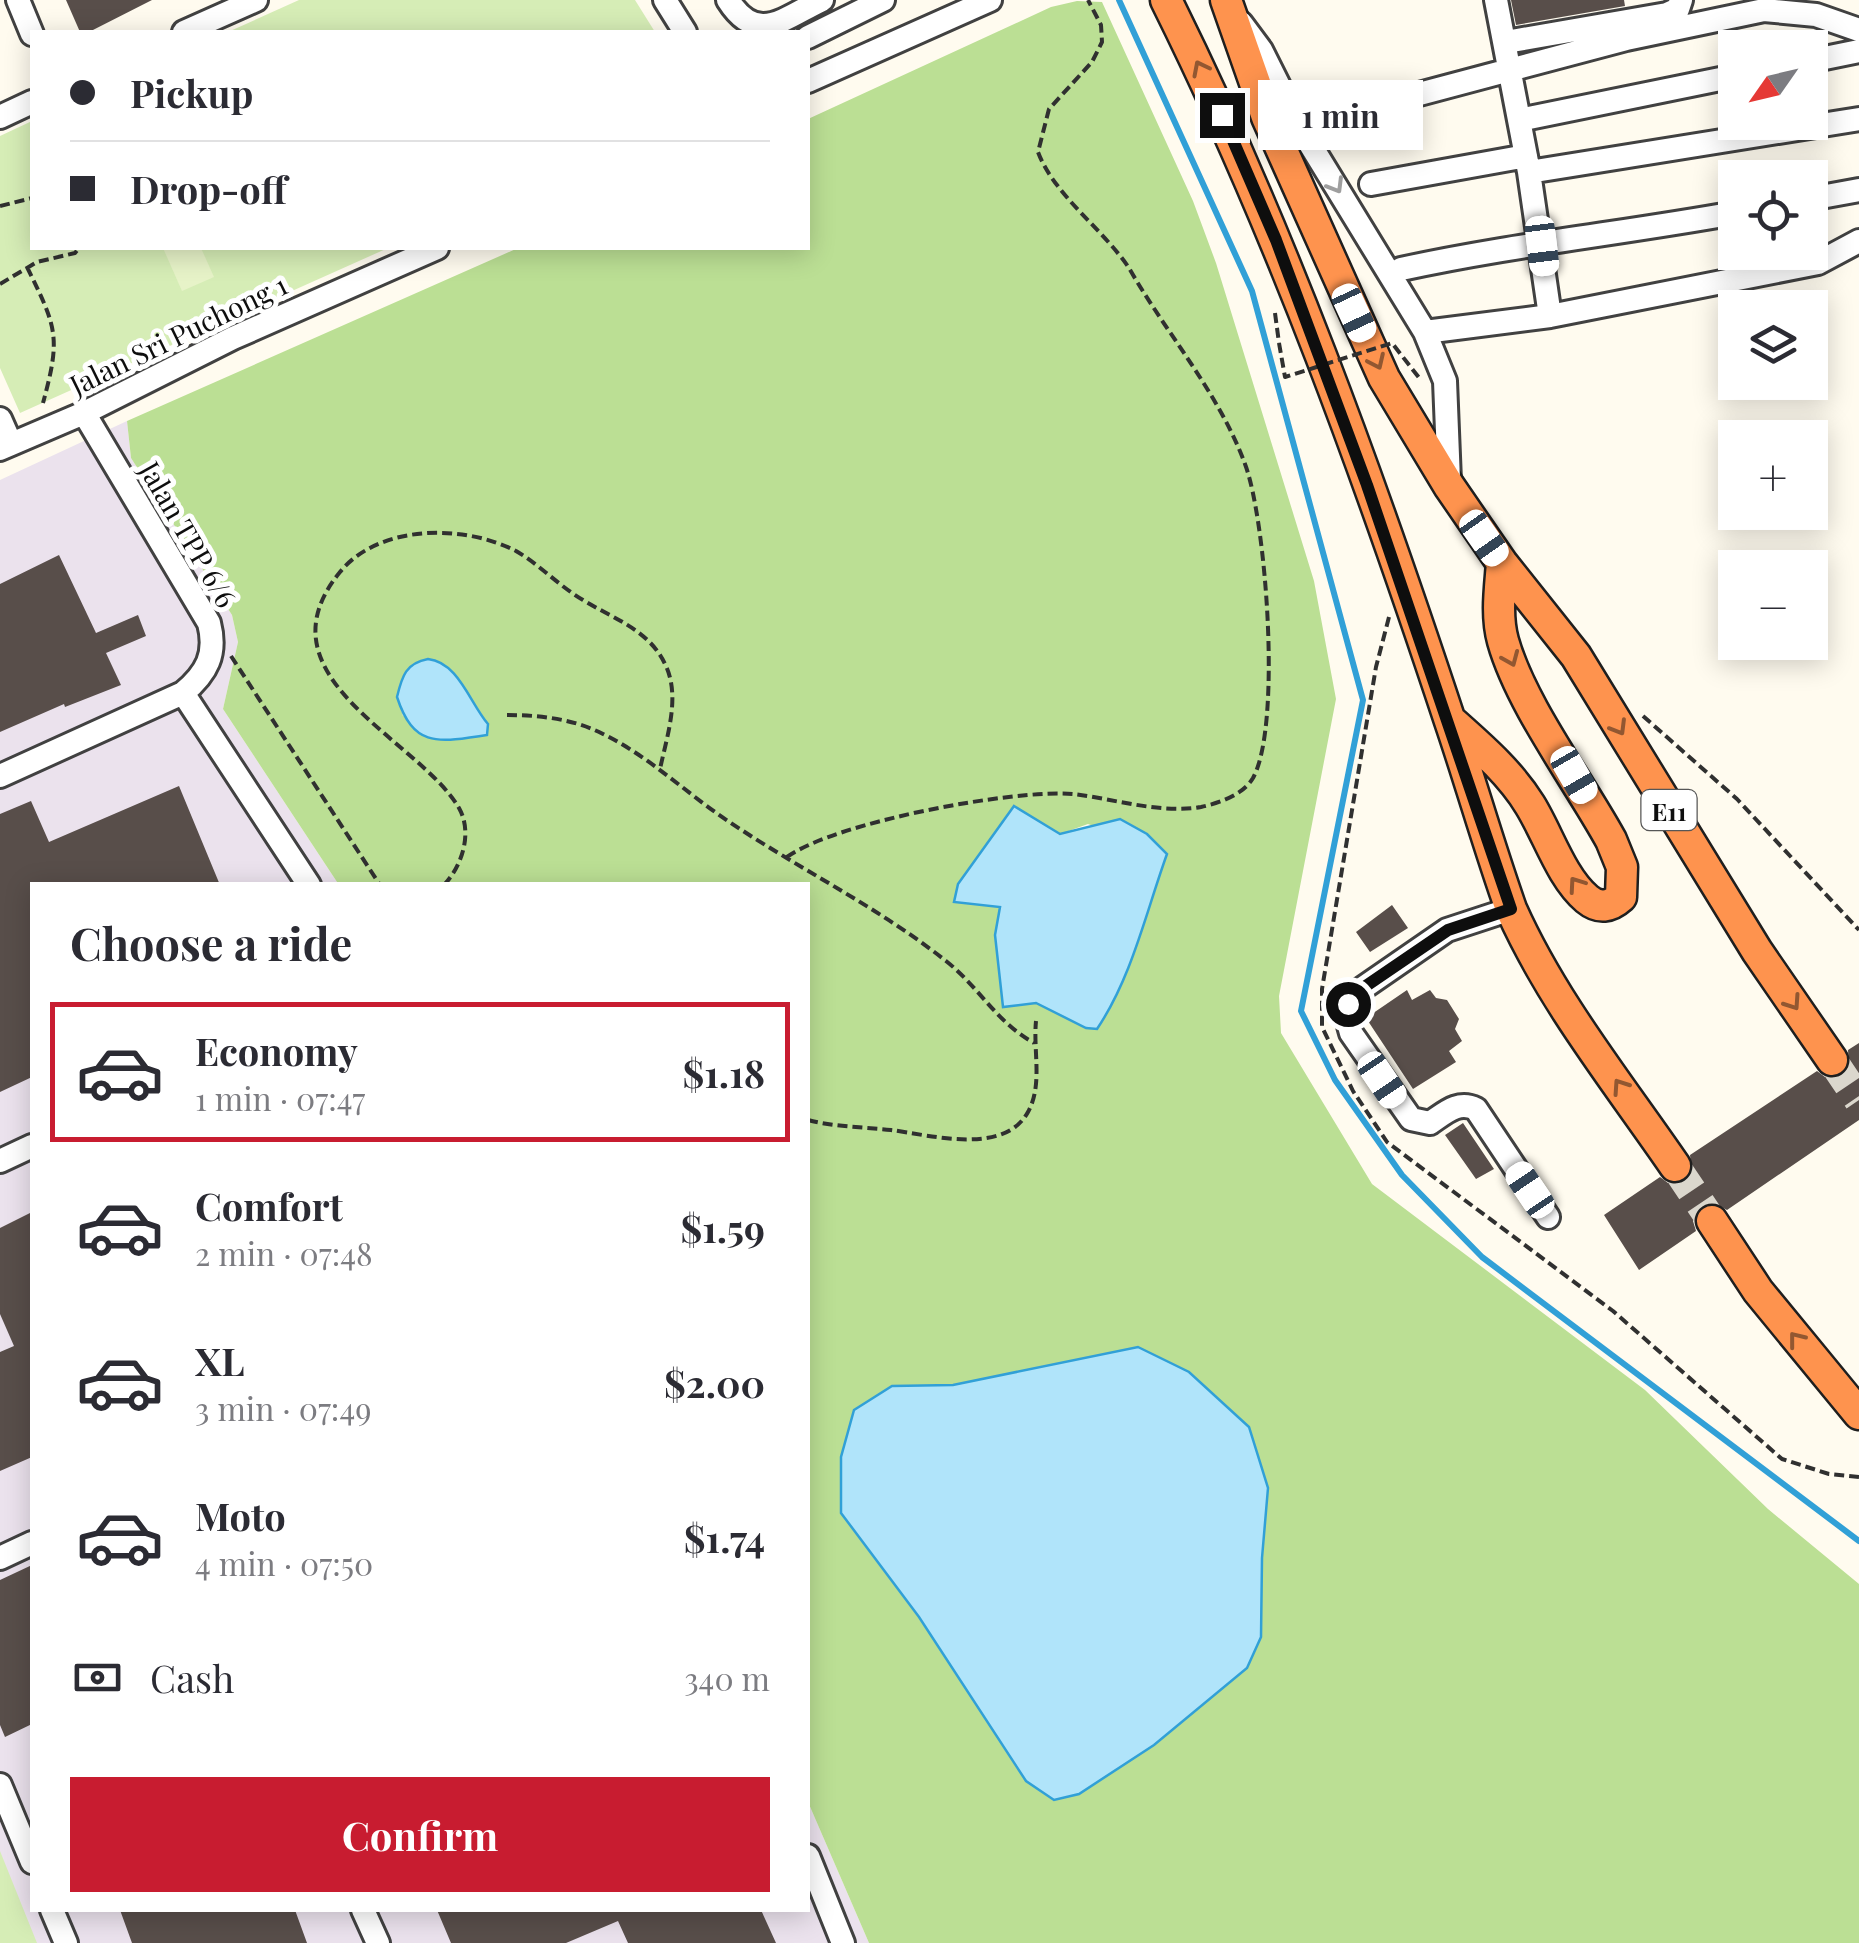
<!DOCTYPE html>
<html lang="en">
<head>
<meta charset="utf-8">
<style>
  :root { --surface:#fff; --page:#f7f7f7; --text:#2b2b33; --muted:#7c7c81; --line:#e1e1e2; --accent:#c81c30 }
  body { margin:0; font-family:"Playfair Display",serif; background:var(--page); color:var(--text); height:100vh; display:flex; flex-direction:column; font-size:38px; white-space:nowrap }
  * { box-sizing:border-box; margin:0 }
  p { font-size:32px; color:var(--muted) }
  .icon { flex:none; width:55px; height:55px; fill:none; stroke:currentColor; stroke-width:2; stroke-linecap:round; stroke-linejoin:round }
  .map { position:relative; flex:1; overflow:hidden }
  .sheet { position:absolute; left:30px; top:882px; width:780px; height:1030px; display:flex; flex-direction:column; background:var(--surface); border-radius:0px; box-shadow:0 5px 25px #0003 }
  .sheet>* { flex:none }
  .top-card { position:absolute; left:30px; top:30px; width:780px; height:220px; border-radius:0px; box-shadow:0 5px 25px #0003; display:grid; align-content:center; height:220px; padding:0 40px; background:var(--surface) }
  .needle { width:65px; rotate:236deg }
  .buttons { position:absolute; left:1718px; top:30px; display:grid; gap:20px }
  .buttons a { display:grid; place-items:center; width:110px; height:110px; border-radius:0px; background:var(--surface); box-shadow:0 5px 25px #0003; font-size:50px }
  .end { position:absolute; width:45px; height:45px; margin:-22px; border:12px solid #0e0e0e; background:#fff; box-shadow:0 0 0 5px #fff }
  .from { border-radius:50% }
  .bubble { position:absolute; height:70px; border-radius:0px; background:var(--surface); box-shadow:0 5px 25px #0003; font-size:32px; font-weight:700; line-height:70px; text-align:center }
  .car { position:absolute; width:30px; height:60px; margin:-30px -15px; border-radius:12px; box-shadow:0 0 8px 2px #0007; background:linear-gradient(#fff 24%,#345 0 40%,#fff 0 76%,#345 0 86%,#fff 0) }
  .top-card b { display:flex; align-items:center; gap:35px; height:95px; font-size:38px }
  .top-card b+b { border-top:2px solid var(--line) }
  .top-card i { width:25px; height:25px; background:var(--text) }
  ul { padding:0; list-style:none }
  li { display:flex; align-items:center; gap:30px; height:140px; margin:0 20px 15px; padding:0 20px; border:5px solid transparent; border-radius:0px }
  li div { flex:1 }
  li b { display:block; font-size:38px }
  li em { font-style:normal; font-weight:700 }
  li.current { border-color:var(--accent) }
  li>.icon { width:90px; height:90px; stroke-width:1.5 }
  h2 { padding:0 40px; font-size:45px; line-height:120px }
  .pay { display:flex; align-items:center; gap:25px; height:110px; padding:0 40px; font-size:38px }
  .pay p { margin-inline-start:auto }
  .action { display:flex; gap:20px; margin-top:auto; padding:20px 40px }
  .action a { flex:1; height:115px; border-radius:0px; background:var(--accent); color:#fff; font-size:40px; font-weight:700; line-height:115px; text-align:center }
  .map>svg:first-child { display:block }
</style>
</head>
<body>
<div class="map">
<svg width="1859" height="1943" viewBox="0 0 1859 1943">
  <rect width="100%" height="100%" fill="#fffbef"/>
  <path fill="#ebe2ed" d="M127 421 131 458 232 615 238 642 223 709 339 885H32V1910H808V1802L869 1943H0V480Z"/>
  <path fill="#d6edb6" d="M299 0H635L655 32H228Z
    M32 121V248H388L20 413 0 368V136Z
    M0 1851 37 1943H0Z"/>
  <path fill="#bbdf94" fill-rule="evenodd" d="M1077 1 1102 2 1193 201 1216 263 1314 581 1336 699 1279 996 1281 1033 1372 1184 1645 1390 1768 1509 1859 1584V1943H869L808 1802V885H339L223 709 238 642 232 615 131 458 127 421 518 248H808V119L1051 7ZM456 675 488 724 403 716 397 696 400 685ZM1014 807 1060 834 1088 824 1167 854C1146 912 1133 978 1097 1029L1086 1028 1035 1003 1004 1007 995 935 1000 906 958 884ZM1138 1348 1268 1488 1246 1669 1154 1745 1079 1794 979 1709 919 1617 841 1513 892 1386 953 1385Z"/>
  <path fill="#e7f3c8" d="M163 248H201L214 277 182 291Z"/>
  <path fill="#b0e4fa" stroke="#31a0d7" stroke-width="2.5" d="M428 659C458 662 470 703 488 724L487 735C439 742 414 749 397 697 402 676 406 663 428 659Z
    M1014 806 1060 834 1120 819 1147 834 1167 854C1146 912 1132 977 1097 1029L1086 1028 1036 1003 1003 1007 995 935 1000 907 954 902 958 884Z
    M1138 1347 1189 1372 1249 1427 1268 1488 1262 1558 1261 1637 1247 1668 1154 1745 1079 1794 1054 1800 1026 1781 919 1617 841 1513V1457L854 1410 892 1386 953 1385Z"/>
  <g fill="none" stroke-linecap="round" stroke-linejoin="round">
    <path stroke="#31a0d7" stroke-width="6" d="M1119 0 1252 291 1363 700 1301 1011 1335 1080 1402 1175 1482 1257 1859 1541"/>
  </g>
  <path fill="#584e4a" d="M66 0H152L89 32H80Z
    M1511 0H1624L1625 6 1516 25Z
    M59 555 96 633 138 615 146 636 106 653 121 685 65 707 64 704 0 732V584Z
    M179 786 220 885H32V1077L0 1092V814L31 801 49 842Z
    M1392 905 1408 928 1370 952 1356 932Z
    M1407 990 1412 1000 1430 990 1436 998 1447 1000 1459 1019 1455 1029 1462 1041 1449 1051 1456 1062 1413 1089 1366 1018Z
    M1859 1043V1120L1727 1210 1712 1202 1701 1206 1693 1221 1696 1231 1639 1270 1604 1215 1660 1177 1668 1183 1685 1182 1692 1173 1690 1155 1817 1071 1825 1077 1842 1076 1849 1067 1848 1050Z
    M1463 1123 1494 1169 1476 1179 1445 1135Z
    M32 1212V1457L0 1471V1352L14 1346 0 1314V1228Z
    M32 1565V1724L5 1737 0 1725V1580Z
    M120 1910H295L307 1943H132Z
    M437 1910H761L776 1943H628L618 1921 566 1943H451Z"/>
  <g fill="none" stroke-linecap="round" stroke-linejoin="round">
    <path stroke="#dbd7cd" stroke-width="30" stroke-dasharray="30 15" stroke-linecap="butt" d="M1832 1060 1859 1100
      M1675 1166 1712 1221"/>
    <g stroke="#414141" stroke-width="28">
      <path id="minor" d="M18 0 32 34
        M665 0 685 32
        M728 0C757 46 784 18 822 0
        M1496 0 1529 172 1550 316
        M1241 23 1261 50 1299 126 1425 332 1445 381 1449 481
        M184 32 256 0
        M808 37 883 0
        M1506 42 1667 14 1678 9 1681 0
        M1810 61 1859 51
        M808 81 990 0
        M0 117 32 102
        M1519 120 1735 76
        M1299 126 1626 39 1764 10 1816 15 1859 30
        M1529 172 1859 119
        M1371 184 1526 156
        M1810 199 1859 190
        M1401 269C1511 245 1624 233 1735 213
        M1425 332 1550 316 1818 263 1859 241
        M0 419 11 444
        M0 449 84 413 233 338 437 248
        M183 693 309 885
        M0 776 183 693C207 673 217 654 209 623L84 413
        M1511 909 1447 930 1360 990 1349 1005 1346 1015 1351 1033 1411 1119 1430 1123C1445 1113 1458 1100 1476 1109L1548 1217
        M0 1161 32 1146
        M0 1558 32 1543
        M0 1785 32 1862
        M808 1856 843 1943
        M52 1910 66 1943
        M363 1910 378 1943"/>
    </g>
    <g stroke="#1f1f1f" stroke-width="35">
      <path id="highway" d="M1166 0C1281 231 1369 476 1450 721 1471 783 1489 847 1511 909 1552 1001 1618 1083 1675 1166
        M1226 0 1267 117 1384 378 1449 486 1502 563 1576 656 1757 951 1832 1060
        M1450 720C1479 746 1509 771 1530 805 1548 834 1561 877 1587 899 1599 909 1610 907 1621 897L1622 867 1611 840C1578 780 1521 705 1503 641 1496 616 1500 589 1502 563
        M1712 1221 1758 1291 1859 1414"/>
    </g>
    <path stroke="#303030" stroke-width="4" stroke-dasharray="10 5" stroke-linecap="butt" d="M0 206 32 198
      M27 267C57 328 61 337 43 403
      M0 284 37 262 75 253 79 248
      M1275 313 1279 343
      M1389 617 1376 667 1322 989V1027L1353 1091 1387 1142 1613 1311 1782 1459 1829 1474 1859 1477
      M231 656 380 885
      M507 715C540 715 574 719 603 734 650 757 686 793 728 821 799 869 878 907 946 961 979 987 996 1022 1034 1043
      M1643 716 1737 799 1859 930
      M787 857C836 822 1013 789 1073 794 1115 799 1160 814 1201 807 1219 803 1243 795 1253 778 1282 725 1266 520 1245 464 1219 393 1166 333 1129 268 1103 229 1054 195 1038 152L1049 109 1092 62 1102 42 1101 25 1088 0
      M444 885C462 866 473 833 459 808 418 738 254 677 340 572 379 524 464 524 516 551 540 565 559 586 583 600 614 619 649 630 665 664 681 696 667 736 660 769
      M808 1120C835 1127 863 1127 891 1130 930 1135 1004 1156 1028 1112 1043 1085 1033 1051 1036 1021"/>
    <use href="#minor" stroke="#fff" stroke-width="22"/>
    <use href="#highway" stroke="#fe934e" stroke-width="30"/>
    <path stroke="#303030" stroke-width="4" stroke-dasharray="10 5" stroke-linecap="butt" d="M1279 343 1285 377 1392 343 1420 379"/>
  </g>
  <defs><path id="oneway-chevron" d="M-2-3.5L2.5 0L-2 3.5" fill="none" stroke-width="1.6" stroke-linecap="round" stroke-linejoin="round" transform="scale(2.5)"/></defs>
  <g stroke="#925731">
    <use href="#oneway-chevron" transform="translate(1200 68) rotate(-117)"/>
    <use href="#oneway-chevron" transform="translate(1377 362) rotate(65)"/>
    <use href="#oneway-chevron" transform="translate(1511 659) rotate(67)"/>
    <use href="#oneway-chevron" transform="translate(1619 728) rotate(59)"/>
    <use href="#oneway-chevron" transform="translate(1576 884) rotate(-125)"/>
    <use href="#oneway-chevron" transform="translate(1793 1003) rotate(56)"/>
    <use href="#oneway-chevron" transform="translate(1620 1086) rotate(-124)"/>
    <use href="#oneway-chevron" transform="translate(1796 1339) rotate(-128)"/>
  </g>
  <use stroke="#9f9f9f" href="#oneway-chevron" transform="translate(1336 186) rotate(59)"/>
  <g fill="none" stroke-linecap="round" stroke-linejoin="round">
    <path stroke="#0e0e0e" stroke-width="12" d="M1222 115 1276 240 1367 485 1511 909 1448 930 1360 990 1348 1004"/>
  </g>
  <g text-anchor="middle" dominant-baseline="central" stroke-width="10" stroke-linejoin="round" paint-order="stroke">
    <rect fill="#fff" stroke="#565656" stroke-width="2.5" x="1641.5" y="790" width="55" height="40" rx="8"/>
    <g font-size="25" font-weight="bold" fill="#0e0e0e">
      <text x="1669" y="810">E11</text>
    </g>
    <g font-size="28" fill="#0e0e0e" stroke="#fff">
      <text transform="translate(178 334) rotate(-26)">Jalan Sri Puchong 1</text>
      <text transform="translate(189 534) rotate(60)">Jalan TPP 6/6</text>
    </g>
  </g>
</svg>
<div class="buttons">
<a><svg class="needle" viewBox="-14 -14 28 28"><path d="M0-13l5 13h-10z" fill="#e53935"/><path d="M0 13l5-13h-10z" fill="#7c7c81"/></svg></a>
<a><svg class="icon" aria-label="locate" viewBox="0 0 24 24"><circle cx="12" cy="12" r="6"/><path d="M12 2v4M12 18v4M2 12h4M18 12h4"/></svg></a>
<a><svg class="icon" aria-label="layers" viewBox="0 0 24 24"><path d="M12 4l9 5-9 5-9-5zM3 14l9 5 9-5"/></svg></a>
<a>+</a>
<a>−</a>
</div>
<i class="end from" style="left:1348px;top:1004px"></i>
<i class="end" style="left:1222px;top:115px"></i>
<div class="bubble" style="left:1258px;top:80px;width:165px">1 min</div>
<i class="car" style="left:1542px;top:246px;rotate:173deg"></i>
<i class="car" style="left:1354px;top:313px;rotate:155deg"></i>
<i class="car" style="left:1484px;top:538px;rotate:145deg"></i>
<i class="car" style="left:1574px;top:775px;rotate:150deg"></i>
<i class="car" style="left:1382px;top:1080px;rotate:146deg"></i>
<i class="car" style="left:1530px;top:1190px;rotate:326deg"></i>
<div class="top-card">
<b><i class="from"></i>Pickup</b>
<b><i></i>Drop-off</b>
</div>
<section class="sheet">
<h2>Choose a ride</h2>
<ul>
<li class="current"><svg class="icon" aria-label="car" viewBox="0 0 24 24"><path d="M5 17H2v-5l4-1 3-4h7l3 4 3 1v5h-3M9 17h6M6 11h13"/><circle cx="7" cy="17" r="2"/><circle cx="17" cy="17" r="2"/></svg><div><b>Economy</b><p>1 min · 07:47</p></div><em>$1.18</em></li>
<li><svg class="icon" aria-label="car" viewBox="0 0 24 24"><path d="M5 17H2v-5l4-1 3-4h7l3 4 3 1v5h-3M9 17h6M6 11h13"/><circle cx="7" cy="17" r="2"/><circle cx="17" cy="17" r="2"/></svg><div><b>Comfort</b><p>2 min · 07:48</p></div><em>$1.59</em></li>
<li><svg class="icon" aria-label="car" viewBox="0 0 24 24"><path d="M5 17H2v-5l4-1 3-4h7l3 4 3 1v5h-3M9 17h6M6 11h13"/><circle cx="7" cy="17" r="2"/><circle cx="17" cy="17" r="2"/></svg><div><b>XL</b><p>3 min · 07:49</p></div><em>$2.00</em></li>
<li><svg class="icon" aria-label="car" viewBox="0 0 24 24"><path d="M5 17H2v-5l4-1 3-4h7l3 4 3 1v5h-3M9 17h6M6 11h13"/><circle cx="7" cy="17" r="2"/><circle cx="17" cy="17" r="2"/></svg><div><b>Moto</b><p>4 min · 07:50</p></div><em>$1.74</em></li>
</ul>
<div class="pay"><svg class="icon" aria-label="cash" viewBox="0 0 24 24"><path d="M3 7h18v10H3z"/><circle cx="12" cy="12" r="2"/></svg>Cash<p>340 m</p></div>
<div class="action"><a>Confirm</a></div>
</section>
</div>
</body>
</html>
